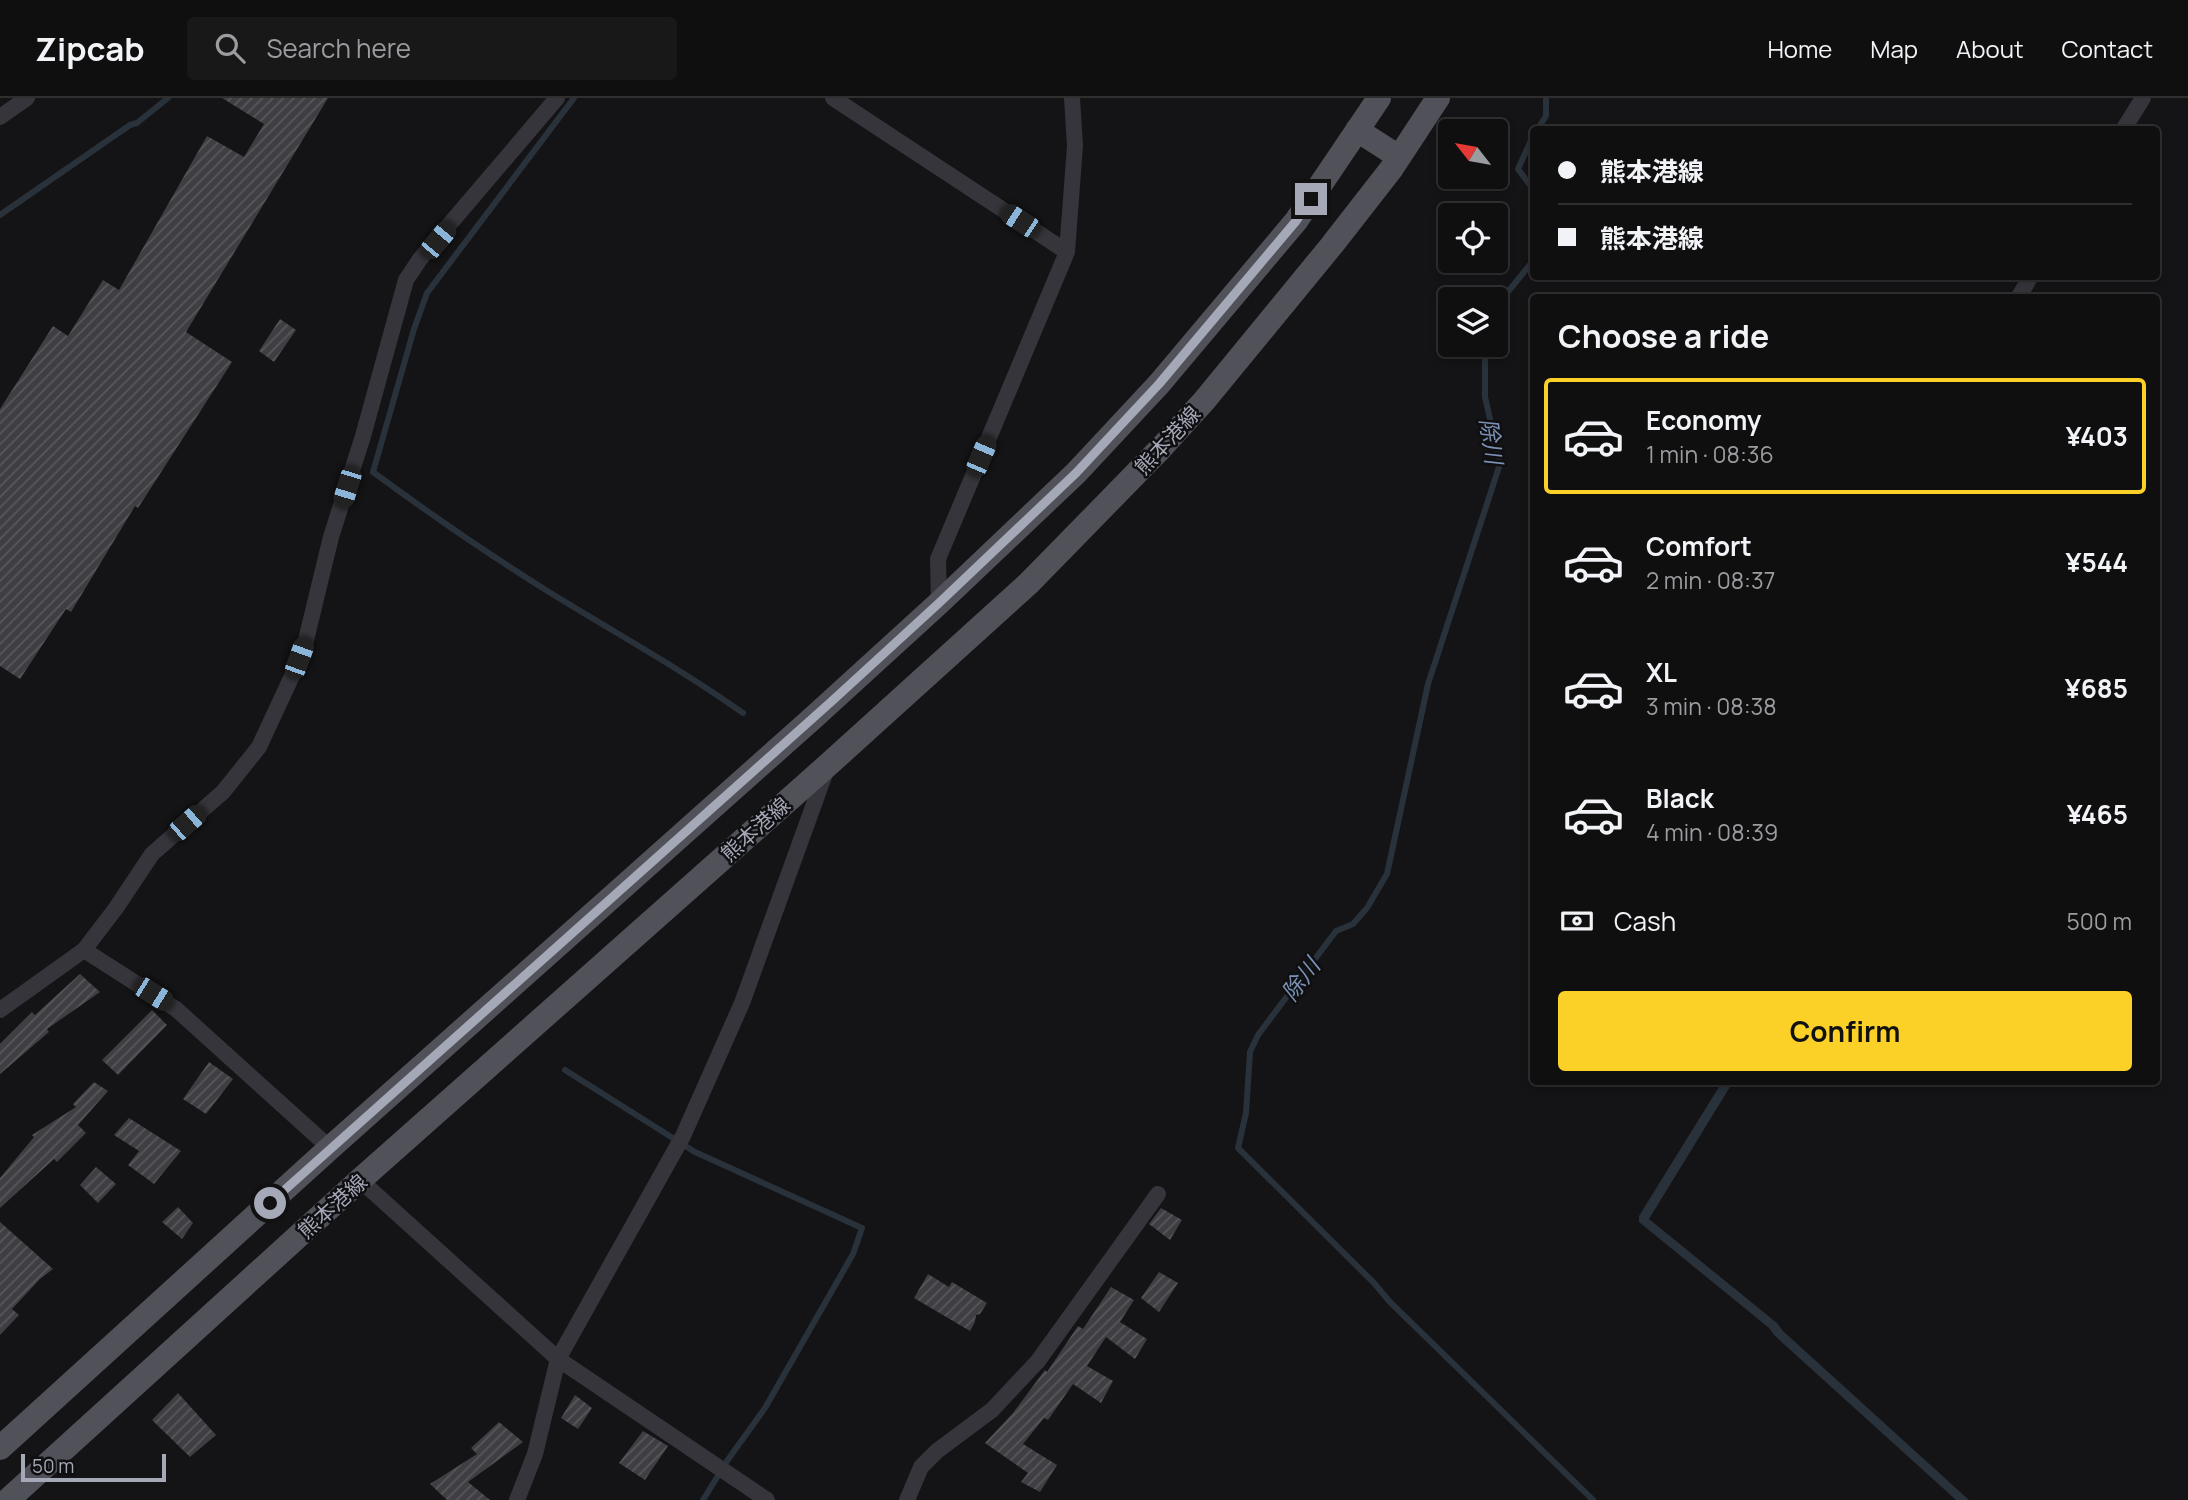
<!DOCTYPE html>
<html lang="en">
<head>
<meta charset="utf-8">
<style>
  :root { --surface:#0f0f10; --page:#181819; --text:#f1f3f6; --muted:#9b9c9f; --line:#2f2f30; --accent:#fbd027 }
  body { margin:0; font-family:Manrope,"Noto Sans JP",sans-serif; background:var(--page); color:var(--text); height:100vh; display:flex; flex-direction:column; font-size:26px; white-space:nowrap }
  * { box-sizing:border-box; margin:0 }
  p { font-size:23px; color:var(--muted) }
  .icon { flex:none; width:38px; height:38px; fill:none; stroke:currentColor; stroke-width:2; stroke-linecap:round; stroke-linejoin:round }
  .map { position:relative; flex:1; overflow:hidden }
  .details { position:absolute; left:1530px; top:196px; width:630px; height:791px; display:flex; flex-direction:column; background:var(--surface); border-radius:7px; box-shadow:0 4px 10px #0003,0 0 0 2px var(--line) }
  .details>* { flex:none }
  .banner { position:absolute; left:1530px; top:28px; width:630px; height:154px; border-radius:7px; box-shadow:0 4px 10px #0003,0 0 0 2px var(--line); display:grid; align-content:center; height:154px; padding:0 28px; background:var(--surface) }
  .needle { width:46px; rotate:301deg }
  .buttons { position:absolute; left:1438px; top:21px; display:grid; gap:14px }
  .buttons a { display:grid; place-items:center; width:70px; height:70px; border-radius:7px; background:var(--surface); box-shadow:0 4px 10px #0003,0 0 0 2px var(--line); font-size:35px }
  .scale { position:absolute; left:21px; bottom:18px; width:145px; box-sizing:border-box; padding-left:7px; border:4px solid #a5a8b7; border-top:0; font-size:19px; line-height:24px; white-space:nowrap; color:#a5a8b7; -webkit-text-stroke:5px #0f0f11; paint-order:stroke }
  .end { position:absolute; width:32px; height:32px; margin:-16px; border:9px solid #a5a8b7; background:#111; box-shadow:0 0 0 4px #111 }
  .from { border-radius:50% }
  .car { position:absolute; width:21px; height:42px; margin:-21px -10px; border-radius:9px; box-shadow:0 0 5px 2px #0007; background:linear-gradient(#222 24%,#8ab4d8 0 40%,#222 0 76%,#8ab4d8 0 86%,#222 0) }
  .banner b { display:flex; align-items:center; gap:24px; height:66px; font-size:26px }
  .banner b+b { border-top:2px solid var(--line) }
  .banner i { width:18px; height:18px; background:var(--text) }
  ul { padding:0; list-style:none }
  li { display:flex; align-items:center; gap:21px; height:116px; margin:0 14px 10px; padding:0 14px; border:4px solid transparent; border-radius:7px }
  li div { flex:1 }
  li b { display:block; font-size:26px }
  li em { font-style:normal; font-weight:700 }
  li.on { border-color:var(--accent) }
  li>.icon { width:63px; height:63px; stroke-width:1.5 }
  h2 { padding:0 28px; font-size:32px; line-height:84px }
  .pay { display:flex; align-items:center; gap:18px; height:77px; padding:0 28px; font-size:26px }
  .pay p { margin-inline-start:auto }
  .primary-button { display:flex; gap:14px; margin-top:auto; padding:14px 28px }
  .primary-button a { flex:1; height:80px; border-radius:7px; background:var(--accent); color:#111; font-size:28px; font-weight:700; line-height:80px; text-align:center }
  header { display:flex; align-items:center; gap:42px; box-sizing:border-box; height:98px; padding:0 35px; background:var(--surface); border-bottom:2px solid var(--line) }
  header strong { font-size:33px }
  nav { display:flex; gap:38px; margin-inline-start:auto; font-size:24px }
  .search { width:490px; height:63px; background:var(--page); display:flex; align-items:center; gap:18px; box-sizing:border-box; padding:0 24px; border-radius:7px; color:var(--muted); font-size:26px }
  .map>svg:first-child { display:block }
</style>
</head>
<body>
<header>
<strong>Zipcab</strong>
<div class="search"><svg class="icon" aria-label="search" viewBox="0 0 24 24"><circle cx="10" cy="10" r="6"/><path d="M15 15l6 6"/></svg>Search here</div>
<nav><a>Home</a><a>Map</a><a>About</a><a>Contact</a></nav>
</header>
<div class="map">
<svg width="2188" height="1402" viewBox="0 0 2188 1402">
  <defs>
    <pattern id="building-hatch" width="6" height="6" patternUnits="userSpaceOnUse" patternTransform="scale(1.75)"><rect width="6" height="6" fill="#3e3e43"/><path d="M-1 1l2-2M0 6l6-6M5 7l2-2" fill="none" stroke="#57575c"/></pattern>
  </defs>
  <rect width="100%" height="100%" fill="#141416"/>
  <path fill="#29313a" d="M1722 984H1733L1649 1121 1777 1225 1783 1233 1969 1402H1956L1774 1237 1769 1230 1639 1124V1118Z"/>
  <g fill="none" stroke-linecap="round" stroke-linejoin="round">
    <path stroke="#29313a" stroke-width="6" d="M574 0 427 195 414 231 373 374C430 416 488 456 549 494 614 534 681 571 743 615
      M1537 32 1546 18V0
      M1533 38 1518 71 1533 91
      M0 117 130 27 137 25 168 0
      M1496 218 1507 195 1533 163
      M1485 247V299L1500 366 1428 586 1387 776 1367 810 1353 826 1336 833 1258 937 1250 954 1246 1015 1238 1050 1374 1185 1390 1204 1593 1402
      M565 972 695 1054 862 1130 853 1156 765 1310 727 1363 703 1402"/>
  </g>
  <path fill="url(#building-hatch)" d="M222 0H328L186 234 232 264 138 410 135 408 71 514 66 511 20 581 0 568V311L53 228 68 238 103 182 119 192 207 38 244 59 264 26Z
    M280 221 296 232 274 264 259 253Z
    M80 876 100 894 47 931 49 934 0 976V946L32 914 35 917Z
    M152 912 167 927 118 977 102 962Z
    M209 964 233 981 206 1016 183 1001Z
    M94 984 108 993 78 1027 86 1035 57 1064 54 1061 0 1110V1080L34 1039 32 1037 76 1009 73 1006Z
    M129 1020 181 1053 154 1086 128 1067 139 1053 114 1037Z
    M96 1069 116 1086 98 1105 80 1087Z
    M178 1109 193 1125 182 1141 162 1124Z
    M1161 1110 1182 1122 1170 1142 1149 1126Z
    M0 1124 53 1171 40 1181 12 1211 19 1217 0 1237Z
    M1159 1174 1178 1185 1159 1214 1141 1200Z
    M928 1176 949 1189 952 1184 987 1205 980 1216 976 1217 975 1224 970 1233 914 1200Z
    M1111 1189 1134 1202 1120 1224 1147 1241 1135 1261 1106 1239 1087 1268 1113 1283 1101 1305 1073 1286 1048 1322 1044 1320 1023 1346 1057 1367 1040 1394 1021 1384 1028 1375 985 1345 1013 1315 1045 1272 1047 1274 1078 1228 1083 1231Z
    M178 1295 216 1337 190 1359 152 1322Z
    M575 1297 592 1310 578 1331 561 1320Z
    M499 1324 523 1344 468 1384 490 1402H447L430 1386 477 1356 471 1350Z
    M643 1333 668 1348 645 1382 619 1365Z"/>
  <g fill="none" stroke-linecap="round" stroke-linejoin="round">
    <path stroke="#35353b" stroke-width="16" d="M833 0 1067 154
      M0 19 27 0
      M2123 32 2143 0
      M2018 200 2031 178
      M939 505 938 461 1067 154 1075 48 1072 0
      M84 852 176 911 330 1050
      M0 912 84 852 116 810 152 756 223 694 259 649 292 578 306 542 331 439 363 338 406 182 420 161 557 0
      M360 1082 558 1261 767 1402
      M517 1402 535 1356 558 1261 683 1038 742 905 826 673
      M907 1402 921 1369 937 1353 992 1312 1038 1263 1158 1096"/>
    <path stroke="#51515a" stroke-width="24" d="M1357 32 1399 59
      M0 1350 330 1050 814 619 939 505 1076 375 1159 286 1296 123 1379 0
      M8 1402 360 1082 829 666 1029 485 1161 350 1204 303 1332 147 1392 70 1438 0"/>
  </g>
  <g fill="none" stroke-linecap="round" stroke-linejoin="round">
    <path stroke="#a5a8b7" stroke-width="9" d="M270 1105 832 603 939 505 1076 375 1159 286 1296 123 1311 101"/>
  </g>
  <g text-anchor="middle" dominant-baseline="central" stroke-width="5" stroke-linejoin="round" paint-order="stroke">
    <g font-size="21" fill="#a5a8b7" stroke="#0f0f11">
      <text transform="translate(1167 342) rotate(-47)">熊本港線</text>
      <text transform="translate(755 731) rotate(-42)">熊本港線</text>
      <text transform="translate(332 1108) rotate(-42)">熊本港線</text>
    </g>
    <g font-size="23" font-style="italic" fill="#7a91b4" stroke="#0f0f11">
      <text transform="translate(1492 343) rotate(82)">除川</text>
      <text transform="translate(1300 881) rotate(-53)">除川</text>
    </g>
  </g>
</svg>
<div class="buttons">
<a><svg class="needle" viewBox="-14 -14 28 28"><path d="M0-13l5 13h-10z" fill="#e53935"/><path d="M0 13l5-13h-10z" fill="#9b9c9f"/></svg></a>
<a><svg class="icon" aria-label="locate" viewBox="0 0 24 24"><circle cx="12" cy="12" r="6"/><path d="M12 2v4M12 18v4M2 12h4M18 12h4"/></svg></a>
<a><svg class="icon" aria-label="layers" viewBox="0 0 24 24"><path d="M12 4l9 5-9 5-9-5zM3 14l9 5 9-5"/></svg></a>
</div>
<div class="scale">50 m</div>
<i class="end from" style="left:270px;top:1105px"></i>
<i class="end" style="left:1311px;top:101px"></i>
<i class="car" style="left:1020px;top:123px;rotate:303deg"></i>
<i class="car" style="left:438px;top:142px;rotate:40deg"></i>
<i class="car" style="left:981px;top:358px;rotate:23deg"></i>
<i class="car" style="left:347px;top:389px;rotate:197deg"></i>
<i class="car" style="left:299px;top:560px;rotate:20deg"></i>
<i class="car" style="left:187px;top:725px;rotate:49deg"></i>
<i class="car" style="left:153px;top:896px;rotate:122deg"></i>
<div class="banner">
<b><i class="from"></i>熊本港線</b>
<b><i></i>熊本港線</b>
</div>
<section class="details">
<h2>Choose a ride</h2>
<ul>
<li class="on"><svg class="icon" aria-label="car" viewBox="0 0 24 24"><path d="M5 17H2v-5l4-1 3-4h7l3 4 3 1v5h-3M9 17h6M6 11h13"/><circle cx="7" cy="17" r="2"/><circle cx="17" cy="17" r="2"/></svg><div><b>Economy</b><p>1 min · 08:36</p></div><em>¥403</em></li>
<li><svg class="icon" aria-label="car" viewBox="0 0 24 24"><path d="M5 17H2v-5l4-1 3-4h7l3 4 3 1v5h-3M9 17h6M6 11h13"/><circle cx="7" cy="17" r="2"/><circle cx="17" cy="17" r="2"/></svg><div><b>Comfort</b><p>2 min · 08:37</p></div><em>¥544</em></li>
<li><svg class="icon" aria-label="car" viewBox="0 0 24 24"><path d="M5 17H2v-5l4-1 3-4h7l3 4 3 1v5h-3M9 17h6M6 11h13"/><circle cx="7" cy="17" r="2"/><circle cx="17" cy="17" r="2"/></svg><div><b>XL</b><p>3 min · 08:38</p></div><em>¥685</em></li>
<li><svg class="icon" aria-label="car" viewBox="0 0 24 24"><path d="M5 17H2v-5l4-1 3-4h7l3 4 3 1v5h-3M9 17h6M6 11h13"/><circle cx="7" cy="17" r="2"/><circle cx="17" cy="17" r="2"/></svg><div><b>Black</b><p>4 min · 08:39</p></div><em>¥465</em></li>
</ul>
<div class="pay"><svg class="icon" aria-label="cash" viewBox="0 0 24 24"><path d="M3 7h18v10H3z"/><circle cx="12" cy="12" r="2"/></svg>Cash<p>500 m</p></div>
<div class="primary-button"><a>Confirm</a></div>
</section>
</div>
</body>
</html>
